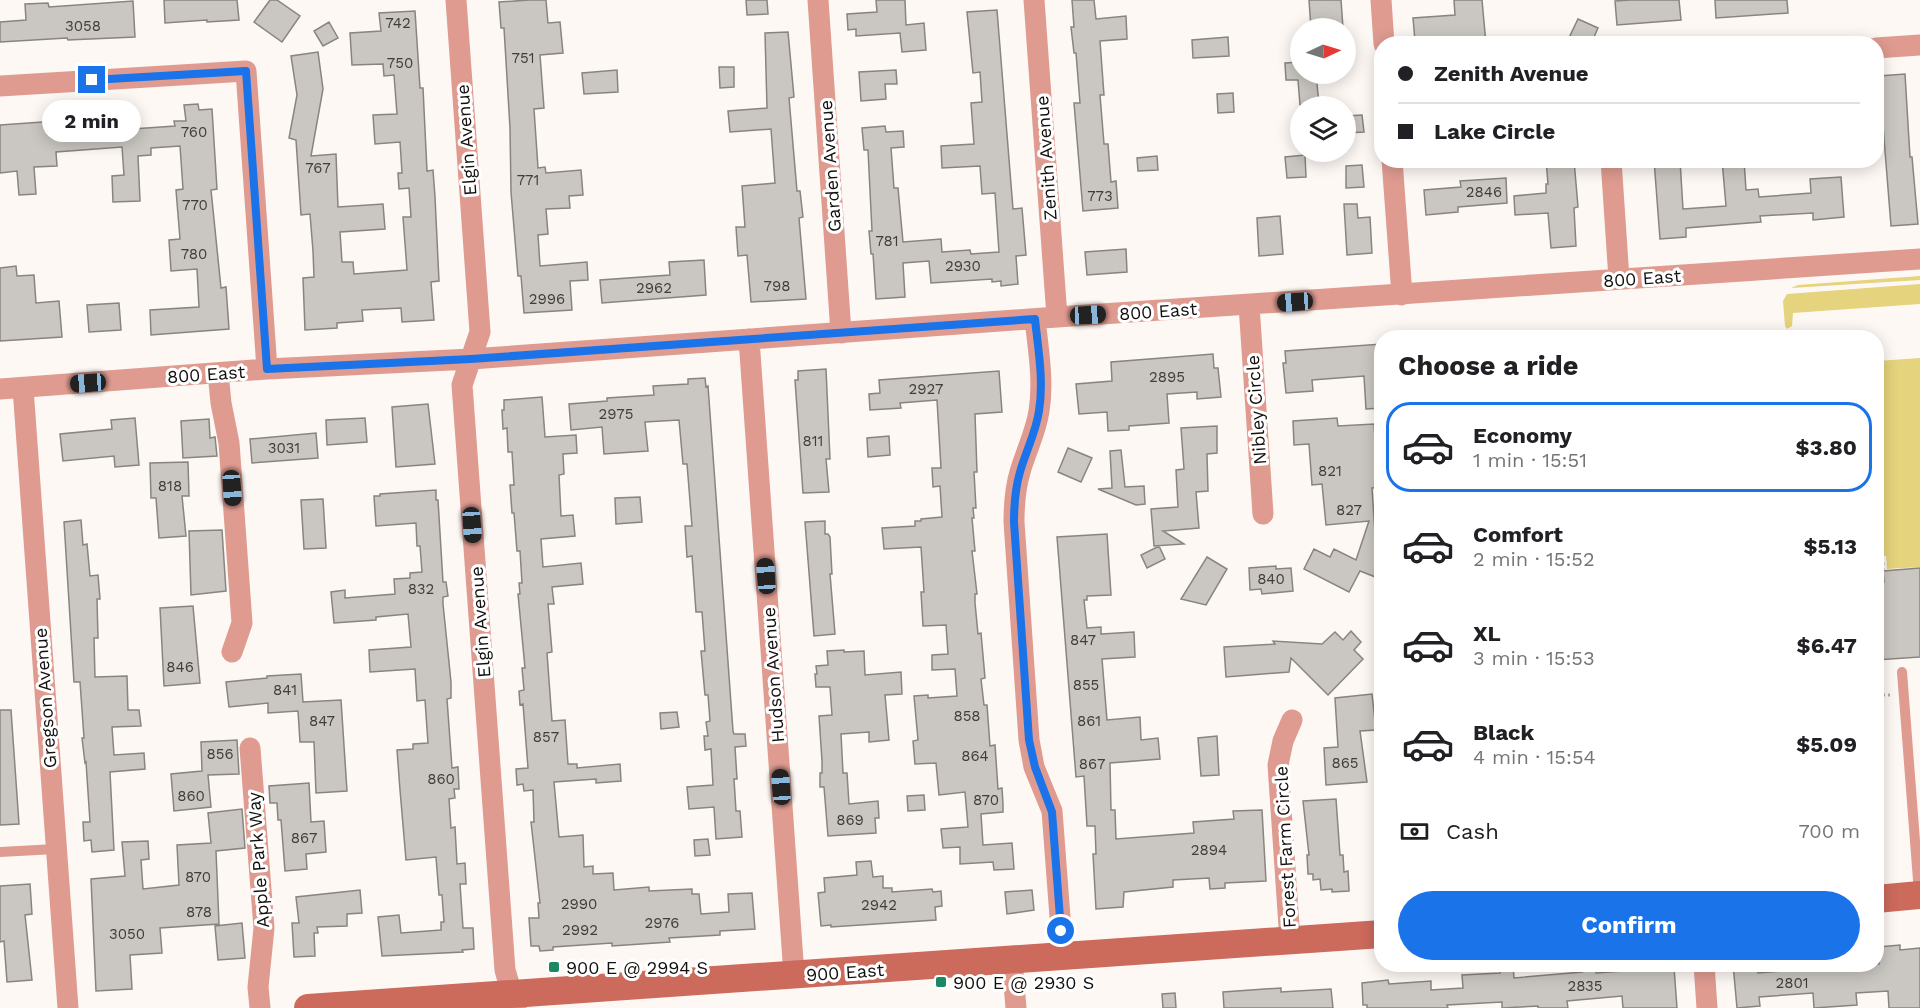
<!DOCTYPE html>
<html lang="en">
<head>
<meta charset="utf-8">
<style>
  :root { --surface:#fff; --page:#f6f6f6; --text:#202124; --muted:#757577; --line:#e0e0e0; --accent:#1a73e8 }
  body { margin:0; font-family:"Work Sans",sans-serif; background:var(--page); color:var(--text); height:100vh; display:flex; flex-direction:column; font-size:22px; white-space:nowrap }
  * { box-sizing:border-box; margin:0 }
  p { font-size:20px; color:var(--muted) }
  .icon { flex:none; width:33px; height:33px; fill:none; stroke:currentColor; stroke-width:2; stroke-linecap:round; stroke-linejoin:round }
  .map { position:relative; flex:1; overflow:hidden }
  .panel { position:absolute; left:1374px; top:330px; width:510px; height:642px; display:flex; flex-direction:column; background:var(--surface); border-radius:24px; box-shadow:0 3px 15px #0003 }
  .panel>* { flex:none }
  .hud { position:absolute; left:1374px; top:36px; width:510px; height:132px; border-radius:24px; box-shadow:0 3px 15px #0003; display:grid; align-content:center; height:132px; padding:0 24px; background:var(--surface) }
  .needle { width:39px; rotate:86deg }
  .controls { position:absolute; left:1290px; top:18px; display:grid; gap:12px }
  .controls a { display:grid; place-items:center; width:66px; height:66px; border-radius:50%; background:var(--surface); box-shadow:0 3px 15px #0003; font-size:30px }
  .end { position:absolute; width:27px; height:27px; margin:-14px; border:8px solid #1a73e8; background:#fff; box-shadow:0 0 0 3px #fff }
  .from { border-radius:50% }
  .bubble { position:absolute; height:42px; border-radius:21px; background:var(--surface); box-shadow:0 3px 15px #0003; font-size:20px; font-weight:700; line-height:42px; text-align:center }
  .car { position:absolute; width:18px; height:36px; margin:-18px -9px; border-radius:8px; box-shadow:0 0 4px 2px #0007; background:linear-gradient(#222 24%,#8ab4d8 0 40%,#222 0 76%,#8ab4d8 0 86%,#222 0) }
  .hud b { display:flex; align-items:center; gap:21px; height:57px; font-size:22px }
  .hud b+b { border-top:2px solid var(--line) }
  .hud i { width:15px; height:15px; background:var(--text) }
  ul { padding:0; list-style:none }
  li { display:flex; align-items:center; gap:18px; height:90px; margin:0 12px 9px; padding:0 12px; border:3px solid transparent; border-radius:24px }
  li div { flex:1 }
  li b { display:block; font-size:22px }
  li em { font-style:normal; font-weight:700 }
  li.on { border-color:var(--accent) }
  li>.icon { width:54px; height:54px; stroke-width:1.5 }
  h2 { padding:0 24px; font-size:27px; line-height:72px }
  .pay { display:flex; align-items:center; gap:15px; height:66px; padding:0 24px; font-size:22px }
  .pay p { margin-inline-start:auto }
  .cta { display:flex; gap:12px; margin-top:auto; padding:12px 24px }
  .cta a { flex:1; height:69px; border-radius:36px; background:var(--accent); color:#fff; font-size:24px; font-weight:700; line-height:69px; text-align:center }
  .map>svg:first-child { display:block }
</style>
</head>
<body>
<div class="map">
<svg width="1920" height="1008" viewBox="0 0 1920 1008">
  <rect width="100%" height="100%" fill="#fef8f5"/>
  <path fill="#e6d37d" d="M1920 276V280L1791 288 1798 285Z
    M1920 284V304L1793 313 1792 326 1787 329 1785 326 1783 301 1787 294Z
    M1920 358V567L1887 569 1886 556H1877V361Z"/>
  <path fill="#cac7c2" stroke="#888480" stroke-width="1.5" d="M164 0H237L239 20 207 22V20L165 23Z
    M270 0H277L300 16 282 42 254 22Z
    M529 0H546L548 23 560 22 563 53 540 55 544 108 534 109 538 168 545 167 546 173 581 170 583 195 569 196 570 208 546 209 548 234 538 235 540 266 587 262 588 280 570 281 572 310 524 313 521 276H518L511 192 510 128 504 28H501L499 2Z
    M746 0H767L768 14 747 15Z
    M876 0H905L906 25 924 23 926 50 902 52 900 33 856 36V29L848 30 847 14 877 12Z
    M1072 0H1094L1096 19 1126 16 1127 39 1100 41 1104 95H1100L1104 144H1108L1111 182 1116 181 1118 208 1083 211 1074 103H1080L1076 53H1074L1071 27H1074Z
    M1309 0H1341L1343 28H1311Z
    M1454 0H1482L1486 44H1462L1461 38 1415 41 1413 18 1455 15Z
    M1631 0H1679L1681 20 1617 25 1615 1Z
    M1715 0H1787L1788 13 1716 18Z
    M133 1 135 37 68 40 67 38 0 42V22L26 20 25 4 48 3 49 7Z
    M997 10 1013 209 1022 208 1026 255 1016 256 1018 284 1001 286V281L992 282V279L931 283 929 261 903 263 905 297 876 299 873 254H871L869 231H872L868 150H864L862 128 885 126 886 132 903 131 904 147 891 148 894 188H898L903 242 941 239 942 252 970 250 971 254 999 252 995 193 982 194 980 166 942 168 941 146 974 144 971 103 982 102 980 72 973 73 967 12Z
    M415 11 420 88H423L427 171 433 170 435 197 439 281 431 282 434 320 402 322 401 308 362 310 363 321 337 323V328L305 330 303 278 314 277 313 251 310 214 301 215 296 140 289 138 297 95 291 56 318 52 323 89 311 156 336 154 338 207 383 204 385 229 340 232 342 262H353L354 274 407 270 403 217H411L409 188 399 189 398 173H402L400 142 375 144 373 115 397 114 394 75 384 76 383 64 352 65 350 33 381 31 379 13Z
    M1578 19 1598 28 1591 44H1566Z
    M329 22 338 38 323 46 314 31Z
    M788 32 794 97 789 98 797 191H800L803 217 799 218 806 299 751 302 747 255 738 256 736 227H745L742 186 775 183 771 129 730 132 728 111 767 108 765 33Z
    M1228 37 1229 56 1193 58 1192 40Z
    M1300 62V74H1316L1319 104 1300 105 1298 80H1286L1285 63Z
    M719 67H734V87L720 88Z
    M617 70 618 92 584 94 582 73Z
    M896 70 897 84H885L886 99 861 101 859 72Z
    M1905 74 1910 157H1912L1918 224 1891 226 1879 76Z
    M1233 93 1234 112 1218 113 1217 94Z
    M198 104 199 110 212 109 217 189 211 190 221 288 226 287 229 329 151 335 150 310 199 307 197 269 171 271 169 240 180 239 176 190 183 189 180 146 151 148V155L138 156 140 201 113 202 112 176 124 175 122 147 56 152 57 166 34 167 36 194 19 195 17 171 0 173V125L71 120V118L102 115 103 131 175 126 174 121H186L184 105Z
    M1362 115 1364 132 1346 133V116Z
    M1305 155 1306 177 1287 178 1285 157Z
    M1157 156 1158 170 1138 171 1137 158Z
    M1546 160H1574L1578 207 1574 208 1576 246 1551 248 1548 213 1515 215 1514 196 1546 193V184H1548Z
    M1654 160H1680L1683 209 1726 206 1722 160H1744L1746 190 1758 189 1759 197 1811 193 1810 179 1841 177 1844 217 1813 220V213L1760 216 1761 222 1686 228V237L1660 239Z
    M1362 165 1364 187 1346 188V166Z
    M1506 178 1507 203 1458 207V212L1426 215 1424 190 1461 187 1460 181Z
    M1344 204H1357L1358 218 1370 217 1372 253 1347 255Z
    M1280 216 1283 254 1259 256 1257 218Z
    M1126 249 1127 272 1087 275 1085 252Z
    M704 260 706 295 602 303 600 280 670 275 669 262Z
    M16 266 17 276 34 275 36 303 59 301 62 337 0 341V268Z
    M119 303 121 330 89 332 87 305Z
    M1382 344V408L1366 409 1364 376 1312 380 1313 391 1286 393 1283 363H1286L1285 351Z
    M1213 354 1214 368H1218L1221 397 1197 399V392L1167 394 1169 423 1129 426V430L1108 431 1107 412 1079 414 1076 384 1112 381 1111 362Z
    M826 369 830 459H826L829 492 803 493 795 380H798V371Z
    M999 371 1002 412 975 414 977 472H974L976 508H973L974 518H972L975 551H972L977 594H975V603L978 634 981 633 985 678 981 679 984 705H987L990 746 995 745 998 789 1002 788 1003 804V812L981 814 983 845 1012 843 1014 869 994 870 993 862 960 864V847L943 848 941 829 968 827 965 792 939 795 936 763 915 764 913 741 918 740 914 696 928 695V698L957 696 955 669 932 670V655L948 654 946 625 923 626 921 592H924L921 547 884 549 882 528 915 526V521H921V519L942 517 940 486 933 487 932 468H941L937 400 900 403 901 408 870 410 869 394 880 393 879 380Z
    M705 378 706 387 708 386 733 731 734 734H745L746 746 735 747 737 779H734L736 811H740L742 837 716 839 714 807 689 809 687 787 713 785 711 749 705 750 704 736H708L706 722 710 721 708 695H705L701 651H705L702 612H696L692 556 687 557 685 526H692L687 464H683L679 420 645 422 648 451 604 454 602 427 571 430 569 404 607 401V398L654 395 653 386 688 384V379Z
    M542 397 545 437 576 435 577 453 563 454 564 474 559 475 561 516 573 515 575 536 541 539 543 567 581 563 583 584 552 587 554 604H548L552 652 547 653 552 721 565 720 568 764H577V768L620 764 621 781 596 783V779L554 782 559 837 583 835 584 867 593 866V874L613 873 614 890 649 887V891L692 889V894H699L701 914 729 912 728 894 752 893 755 929 720 931V935L669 938 670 942 612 946V943L553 947V950L540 951 539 946H531L529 918H539L538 903H540L531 822H534L533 790 524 791 523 784 517 785 516 769 528 768 523 704 520 705 519 691 524 690 522 668H525L518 594H520L519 583H522L520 551H517L514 513H512L510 485H514L512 452H508L507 428 503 429 502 410H504V400Z
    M428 404 435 464 396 467 392 407Z
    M135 418 139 465 115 467 114 456 63 461 60 434 112 429 111 420Z
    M365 418 367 442 327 445 326 420Z
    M1337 418 1338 426 1374 424 1377 466H1382V487L1372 488 1378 578 1360 571 1349 592 1304 569 1314 549 1330 557 1334 549 1356 560 1369 521 1326 525 1322 484 1312 485 1309 444 1294 445 1293 421Z
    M209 419 210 438 215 437 217 456 183 458 181 421Z
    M1217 426V453L1207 454 1208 491 1196 492 1199 528 1163 531 1184 544 1154 546 1151 509 1178 507 1176 470 1184 469 1181 428Z
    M316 433 318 458 252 463 250 439Z
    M889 436 890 455 868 457 867 438Z
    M1068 448 1092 458 1081 482 1058 472Z
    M1121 450 1125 487 1144 486 1145 504 1136 505 1098 489 1112 488 1110 451Z
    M188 462 189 496H182L186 536 159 538 156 498H151L150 463Z
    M436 490V500H438L443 582H446L448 596 443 597V604L451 682V698L447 699 452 768 458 767 459 789H454L455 798 449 799 451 828 455 827 457 864 465 863 466 884H460L463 928H473L474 949 462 950 463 952 382 956 378 917 399 915 401 933 441 930V922H444L442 895H439L436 857 406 860 400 790 397 750 413 749V744L428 743 425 700 417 701 415 669 370 672 369 650 411 647 408 614 376 617V620L334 623 331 592 345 590V598L395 594 394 579 410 578V573L422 572 420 546H417L416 523 376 526 374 496H380V494Z
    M640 497 642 522 616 524 615 498Z
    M323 499 326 548 304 549 301 500Z
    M81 520 83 545 87 544 90 576 98 575 100 599H97L98 638H94L95 677 127 676 128 710H139L141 726 112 727 114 755 144 753 145 769 110 772 114 850 92 852 91 840 84 841 83 822H90L86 762 85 763 82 738H84L80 682H74L64 522Z
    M825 521V534H828L830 537 832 574H830L835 634 814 636 805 522Z
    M222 530 226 591 191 595 189 531Z
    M1107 534 1111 595 1087 596V600H1084L1087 628 1101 627V634L1134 632 1135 657 1102 659 1107 720 1140 717 1141 740 1158 738 1160 759 1110 763 1111 810H1115L1116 839 1194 833 1193 822 1234 819 1233 811 1262 810 1266 881 1225 883V888L1210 889 1209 878 1173 880V887L1124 892 1123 907 1096 909 1093 854H1096L1095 826H1087L1084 776 1076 777 1057 537Z
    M1159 546 1165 559 1147 568 1141 555Z
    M1207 557 1227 569 1206 605 1181 599Z
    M1276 566V569L1291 568 1293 591 1262 594 1261 589 1250 590 1249 568Z
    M1920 568V657L1876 660V582H1884L1883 571Z
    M193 606 200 683 164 686 160 608Z
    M1351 631 1361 642 1354 650 1363 659 1328 695 1291 658 1289 672 1226 677 1224 647 1275 644 1273 641 1322 644 1335 632 1343 640Z
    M844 650V652L864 651 865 675 901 672 902 694 885 695 889 740 869 742V732L841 734 843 773H847L849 804 878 801 879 818H875L876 833 828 836 824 787H820V773H822V761L819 716 832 715 830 687H816L815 674H817L816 666 828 665 827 651Z
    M301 674 303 702 341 700 347 791 316 793 314 742H300L298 711 268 713V703L229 707 226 682 267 678V676Z
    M1372 694 1376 730 1360 731 1367 782 1326 785 1324 748 1338 747 1335 698Z
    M0 710H11L19 824 0 825Z
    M677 712 679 727 661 729 660 713Z
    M1217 736 1219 775 1201 776 1198 738Z
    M237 740 239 774 208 775 211 807 174 811 171 774 202 771 201 742Z
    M309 783 311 822 324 821 326 852 306 854 307 869 285 871 281 820H278L277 803H270L269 786Z
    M924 795 925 810 908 811 907 796Z
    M1336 799 1340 855H1343L1344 872 1348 871 1349 891 1332 892V889L1321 890 1320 879 1313 880V874H1308L1307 855H1309L1303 801Z
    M242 809 245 848 216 851 219 924 160 928 162 953 130 955 132 989 96 991 91 879 125 876 122 842 148 841 149 859 141 860 143 889 179 885 177 845 211 843 208 813Z
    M708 839 710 855 695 856 694 840Z
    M871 861 873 877 883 876V888H892V892L932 889 933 892 941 891 942 906 935 907 936 920 831 927V925L821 926 818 893 825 892 824 878 857 875 856 862Z
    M30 884 32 914 25 915 32 980 7 982 4 941 0 942V886Z
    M360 890 362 913 347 914V926L317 927 318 933H314L315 956 294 957 292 923H299L296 897Z
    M1032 890 1034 910 1007 914 1005 892Z
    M242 923 245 958 218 960 215 926Z
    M1900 945V950L1920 948V1008H1889L1888 991 1856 993 1857 1005 1814 1008 1813 993 1759 997 1760 1006 1737 1008 1733 964H1757L1758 973 1785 971 1784 964H1879L1878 947Z
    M1499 964H1513L1514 978 1582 972 1581 969 1595 968 1596 973 1624 971V966L1641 965V969L1674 967 1677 1008H1623L1622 996 1567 1001 1568 1008H1538V1006L1502 1008V1002L1447 1005 1448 1008H1367V1005H1363L1362 983 1388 980 1389 984 1431 981V990L1463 988 1462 975 1500 973Z
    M1281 988V992L1331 989 1333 1008H1224L1223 992Z
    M1175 993 1176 1008H1163L1162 994Z"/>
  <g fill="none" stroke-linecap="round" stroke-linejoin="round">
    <path stroke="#b2adab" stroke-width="3" stroke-dasharray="3 3" stroke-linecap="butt" d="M1876 562 1883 563V571
      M1876 695H1890"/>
    <path stroke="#df9b90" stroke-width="10" d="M1902 672 1919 893
      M0 852 56 849"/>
    <path stroke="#df9b90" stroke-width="21" d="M456 0 480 332 462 385 505 970 516 1008
      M818 0 841 333
      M1034 0 1057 317
      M1381 0 1384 44
      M1876 48 1920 45
      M0 86 246 71 267 369
      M1392 160 1402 295
      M1611 160 1619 279
      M1249 305 1263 514
      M1035 319C1038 348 1044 381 1039 411 1036 432 1026 451 1020 472 1015 489 1014 505 1014 522L1029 740 1034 767 1052 811 1063 957
      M749 339 794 975
      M218 373 221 403 229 443 242 623 232 652
      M23 388 68 1008
      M0 389 267 369 471 359 1057 317 1920 259
      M250 748 264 928 258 987 260 1008
      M1290 941 1278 765 1283 741 1292 720
      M1012 961 1016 1008
      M1704 964 1707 1008"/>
    <path stroke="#cc6a5c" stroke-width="28" d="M1876 899 1920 895
      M308 1008 1382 934"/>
  </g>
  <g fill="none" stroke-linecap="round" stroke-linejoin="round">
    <path stroke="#1a73e8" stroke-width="8" d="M92 80 246 71 267 369 471 359 1035 319C1038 348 1044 381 1039 411 1036 432 1026 451 1020 472 1015 489 1014 505 1014 522L1029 740 1035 767 1052 812 1061 931"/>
  </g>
  <g fill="#1d8763" stroke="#fff" stroke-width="2">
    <rect x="548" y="961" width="12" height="12" rx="3"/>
    <rect x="935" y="976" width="12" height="12" rx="3"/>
  </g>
  <g text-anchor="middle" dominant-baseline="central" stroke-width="6" stroke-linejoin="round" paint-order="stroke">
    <g font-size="15" fill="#403e3b">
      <text x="398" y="23">742</text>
      <text x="83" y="26">3058</text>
      <text x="523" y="58">751</text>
      <text x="400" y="63">750</text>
      <text x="194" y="132">760</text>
      <text x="318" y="168">767</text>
      <text x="528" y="180">771</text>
      <text x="1484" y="192">2846</text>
      <text x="1100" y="196">773</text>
      <text x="195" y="205">770</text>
      <text x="887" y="241">781</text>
      <text x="194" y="254">780</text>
      <text x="963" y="266">2930</text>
      <text x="777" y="286">798</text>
      <text x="654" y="288">2962</text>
      <text x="547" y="299">2996</text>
      <text x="1167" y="377">2895</text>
      <text x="926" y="389">2927</text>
      <text x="616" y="414">2975</text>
      <text x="813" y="441">811</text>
      <text x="284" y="448">3031</text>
      <text x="1330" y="471">821</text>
      <text x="170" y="486">818</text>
      <text x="1349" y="510">827</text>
      <text x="1271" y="579">840</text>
      <text x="421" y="589">832</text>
      <text x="1083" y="640">847</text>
      <text x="180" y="667">846</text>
      <text x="1086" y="685">855</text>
      <text x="285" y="690">841</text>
      <text x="967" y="716">858</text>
      <text x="322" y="721">847</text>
      <text x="1089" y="721">861</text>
      <text x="546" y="737">857</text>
      <text x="220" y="754">856</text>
      <text x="975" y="756">864</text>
      <text x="1345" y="763">865</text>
      <text x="1092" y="764">867</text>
      <text x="441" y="779">860</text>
      <text x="191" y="796">860</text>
      <text x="986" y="800">870</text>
      <text x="850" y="820">869</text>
      <text x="304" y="838">867</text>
      <text x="1209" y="850">2894</text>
      <text x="198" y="877">870</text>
      <text x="579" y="904">2990</text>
      <text x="879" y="905">2942</text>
      <text x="199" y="912">878</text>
      <text x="662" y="923">2976</text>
      <text x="580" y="930">2992</text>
      <text x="127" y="934">3050</text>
      <text x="1792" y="983">2801</text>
      <text x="1585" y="986">2835</text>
    </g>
    <g font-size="18" fill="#12100e" stroke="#fff">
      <text transform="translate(466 140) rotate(-94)">Elgin Avenue</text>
      <text transform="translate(1046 158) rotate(-94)">Zenith Avenue</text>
      <text transform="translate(830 166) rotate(-94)">Garden Avenue</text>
      <text transform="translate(1642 278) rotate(-4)">800 East</text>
      <text transform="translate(1158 311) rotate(-4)">800 East</text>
      <text transform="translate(206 374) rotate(-4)">800 East</text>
      <text transform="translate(1256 410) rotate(-94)">Nibley Circle</text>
      <text transform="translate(480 622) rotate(-94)">Elgin Avenue</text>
      <text transform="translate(773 675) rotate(-94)">Hudson Avenue</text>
      <text transform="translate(45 698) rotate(-94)">Gregson Avenue</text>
      <text transform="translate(1285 847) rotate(-93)">Forest Farm Circle</text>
      <text transform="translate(258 860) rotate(-94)">Apple Park Way</text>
      <text transform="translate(845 972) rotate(-4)">900 East</text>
    </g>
    <g font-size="18" fill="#12100e" stroke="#fff" text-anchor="start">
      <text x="566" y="967">900 E @ 2994 S</text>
      <text x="953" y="982">900 E @ 2930 S</text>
    </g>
  </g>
</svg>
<div class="controls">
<a><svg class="needle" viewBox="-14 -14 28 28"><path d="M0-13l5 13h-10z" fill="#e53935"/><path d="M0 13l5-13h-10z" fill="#757577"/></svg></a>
<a><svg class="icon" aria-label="layers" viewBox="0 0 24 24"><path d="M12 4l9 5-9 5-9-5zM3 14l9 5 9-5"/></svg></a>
</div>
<i class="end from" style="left:1061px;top:931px"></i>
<i class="end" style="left:92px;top:80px"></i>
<div class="bubble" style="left:42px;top:100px;width:99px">2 min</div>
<i class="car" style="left:1295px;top:302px;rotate:266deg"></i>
<i class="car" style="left:1088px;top:315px;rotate:87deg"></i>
<i class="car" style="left:88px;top:383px;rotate:266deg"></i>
<i class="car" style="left:232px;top:488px;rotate:176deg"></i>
<i class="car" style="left:472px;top:525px;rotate:176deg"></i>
<i class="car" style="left:766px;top:576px;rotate:356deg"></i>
<i class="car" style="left:781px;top:787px;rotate:356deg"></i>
<div class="hud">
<b><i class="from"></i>Zenith Avenue</b>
<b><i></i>Lake Circle</b>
</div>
<section class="panel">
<h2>Choose a ride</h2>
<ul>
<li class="on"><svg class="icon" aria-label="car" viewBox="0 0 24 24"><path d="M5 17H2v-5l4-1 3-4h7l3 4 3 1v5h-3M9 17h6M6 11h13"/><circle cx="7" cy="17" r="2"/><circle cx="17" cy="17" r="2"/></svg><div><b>Economy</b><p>1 min · 15:51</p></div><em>$3.80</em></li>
<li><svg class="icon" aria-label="car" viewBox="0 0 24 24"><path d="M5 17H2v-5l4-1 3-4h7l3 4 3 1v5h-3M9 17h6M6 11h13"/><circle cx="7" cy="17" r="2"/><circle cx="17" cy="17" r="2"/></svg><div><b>Comfort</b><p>2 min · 15:52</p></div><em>$5.13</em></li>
<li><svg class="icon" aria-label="car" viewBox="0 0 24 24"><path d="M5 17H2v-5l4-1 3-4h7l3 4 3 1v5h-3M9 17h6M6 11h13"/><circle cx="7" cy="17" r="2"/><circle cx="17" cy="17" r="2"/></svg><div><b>XL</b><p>3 min · 15:53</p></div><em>$6.47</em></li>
<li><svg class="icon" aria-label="car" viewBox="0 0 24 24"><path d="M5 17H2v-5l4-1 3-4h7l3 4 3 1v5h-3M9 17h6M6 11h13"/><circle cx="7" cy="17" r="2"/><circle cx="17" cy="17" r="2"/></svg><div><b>Black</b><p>4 min · 15:54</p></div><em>$5.09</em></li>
</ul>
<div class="pay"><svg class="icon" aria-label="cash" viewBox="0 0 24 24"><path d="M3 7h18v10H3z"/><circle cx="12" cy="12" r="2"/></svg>Cash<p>700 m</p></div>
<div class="cta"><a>Confirm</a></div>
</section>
</div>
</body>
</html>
